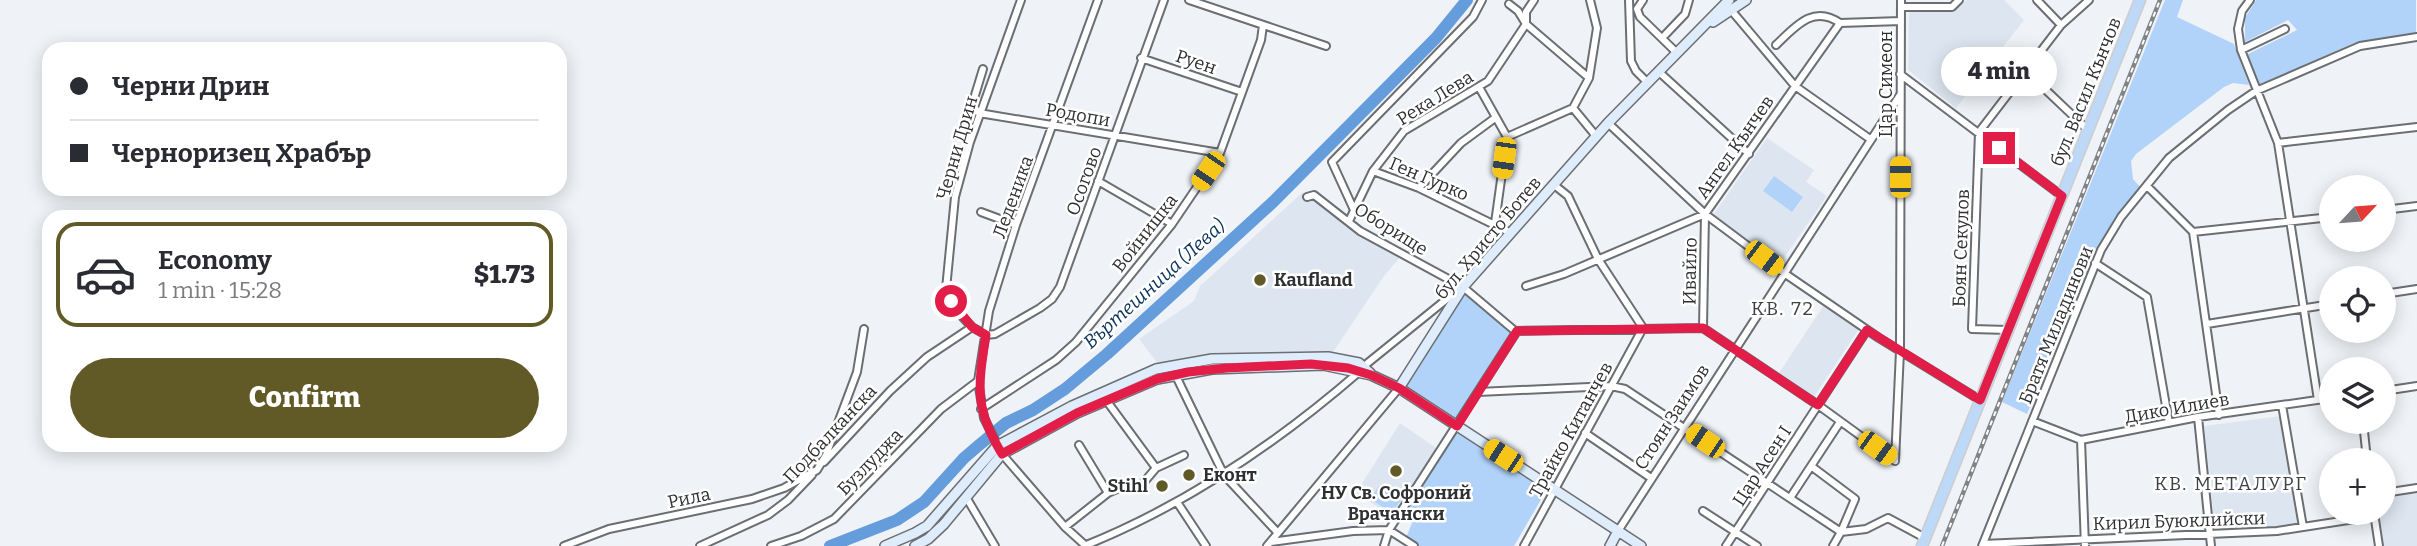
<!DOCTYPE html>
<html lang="en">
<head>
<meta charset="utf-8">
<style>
  :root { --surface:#fff; --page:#f7f7f7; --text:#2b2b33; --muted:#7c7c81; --line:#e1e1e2; --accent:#615a27 }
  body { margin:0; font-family:Bitter,serif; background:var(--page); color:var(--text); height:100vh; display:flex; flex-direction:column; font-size:26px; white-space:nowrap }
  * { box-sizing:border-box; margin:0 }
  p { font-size:23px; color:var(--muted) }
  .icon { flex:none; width:38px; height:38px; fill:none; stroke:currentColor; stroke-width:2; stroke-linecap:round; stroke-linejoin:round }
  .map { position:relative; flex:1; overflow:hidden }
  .panel { position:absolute; left:42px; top:210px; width:525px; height:242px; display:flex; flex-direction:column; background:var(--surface); border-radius:21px; box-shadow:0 4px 18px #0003 }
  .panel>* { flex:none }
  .banner { position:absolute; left:42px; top:42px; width:525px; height:154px; border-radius:21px; box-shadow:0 4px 18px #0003; display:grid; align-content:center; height:154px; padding:0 28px; background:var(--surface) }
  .needle { width:46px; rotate:64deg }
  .controls { position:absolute; left:2319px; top:175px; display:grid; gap:14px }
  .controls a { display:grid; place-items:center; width:77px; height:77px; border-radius:50%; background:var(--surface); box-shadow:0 4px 18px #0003; font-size:35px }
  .end { position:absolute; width:32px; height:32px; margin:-16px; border:9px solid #e11d48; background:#fff; box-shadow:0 0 0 4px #fff }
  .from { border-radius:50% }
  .bubble { position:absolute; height:49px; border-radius:24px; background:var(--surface); box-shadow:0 4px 18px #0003; font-size:23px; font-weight:800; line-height:49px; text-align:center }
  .car { position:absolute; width:21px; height:42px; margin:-21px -10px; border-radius:9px; box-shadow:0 0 5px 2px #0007; background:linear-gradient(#f5c518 24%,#345 0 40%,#f5c518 0 76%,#345 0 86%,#f5c518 0) }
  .banner b { display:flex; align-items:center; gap:24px; height:66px; font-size:26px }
  .banner b+b { border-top:2px solid var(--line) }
  .banner i { width:18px; height:18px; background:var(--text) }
  ul { padding:12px 0 0; list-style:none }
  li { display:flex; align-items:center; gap:21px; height:105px; margin:0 14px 10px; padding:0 14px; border:4px solid transparent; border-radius:21px }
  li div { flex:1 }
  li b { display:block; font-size:26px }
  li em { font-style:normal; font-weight:800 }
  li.on { border-color:var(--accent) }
  li>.icon { width:63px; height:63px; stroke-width:1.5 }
  .action { display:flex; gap:14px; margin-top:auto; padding:14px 28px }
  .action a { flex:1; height:80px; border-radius:42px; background:var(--accent); color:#fff; font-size:28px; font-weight:800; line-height:80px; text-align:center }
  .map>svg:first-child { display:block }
</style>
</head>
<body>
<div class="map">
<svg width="2417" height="546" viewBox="0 0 2417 546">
  <rect width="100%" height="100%" fill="#eff3f7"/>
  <path fill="#dde6f0" d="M1966 0H2004L2024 20 1956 108 1908 70 1909 11H1953Z
    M1767 138 1814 170 1806 182 1827 196 1781 262 1713 215Z
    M1303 192 1307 197 1314 195 1349 221 1402 255 1384 276 1333 352 1224 355 1159 365 1139 339 1194 301 1200 286Z
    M1824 305 1859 329 1814 397 1779 373Z
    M2281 416 2299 525 2215 531 2204 426Z
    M1400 423 1436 448 1393 517 1356 493Z
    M2417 488V546H2383L2378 513H2384V492Z"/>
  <path fill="#b1d2f9" d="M2165 0H2183L2177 17 2234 44 2249 85 2233 83 2224 87 2136 154 2131 161 2133 179 2140 187 2097 248 2027 414 2002 402Z
    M2256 0H2416V33L2354 43 2258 85 2246 55 2297 30 2288 20 2245 42V18Z
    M1774 176 1803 197 1792 212 1763 191Z
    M1465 293 1513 332 1455 421 1404 388Z
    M1456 432 1546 491 1514 546H1416L1405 540 1412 523 1402 517Z
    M1379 486 1401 500 1392 513 1370 499Z"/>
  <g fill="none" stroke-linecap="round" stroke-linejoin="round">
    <path stroke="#659cdb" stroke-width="12" d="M830 546 897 520 924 502 964 458 978 446 1006 423 1033 410 1065 389 1107 354 1273 202 1436 38 1467 0"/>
    <g stroke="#6b6e72" stroke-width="10">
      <path id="street" d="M1021 0 970 142 955 197 946 289 958 312 972 327 986 335 995 334 1040 308 1052 299 1060 287 1164 0
        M1189 0 1326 46
        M1629 0 1631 61 1636 71 1647 82
        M1643 0 1637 9 1640 17 1677 53
        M2037 0 2061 25
        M2250 0 2242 11 2238 29 2241 50 2278 143 2318 400
        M1509 4 1518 11 1526 24 1589 78
        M1901 7H1952L1959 0
        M1731 10 1795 86 1870 139
        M1665 35 1685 14 1689 0
        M1776 45C1795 27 1813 4 1840 23
        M2241 50 2285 29
        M2007 53 2088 130
        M1141 58 1242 92
        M983 69 972 105 979 113 1220 153
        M1658 71 1749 154
        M1900 74 2062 196
        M1479 87 1507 137 1495 223
        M1573 108 1589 78 1597 28 1590 0
        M1608 123 1705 214 1784 273 1879 338 1980 400
        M1507 137 1573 108 1596 136
        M2278 143 2417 127
        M1373 171 1419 188 1511 233
        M1098 181 1172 224
        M2147 186 2193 232 2219 415
        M1419 188 1461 143 1495 118
        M1307 197 1314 195 1360 231 1463 287 1515 331 1703 328 1818 405 1895 461
        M1354 210 1332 162 1473 17 1482 0
        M2384 210 2417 206
        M981 212 1016 225
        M1349 221 1373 171 1404 131 1488 81 1526 24V12L1534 0
        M2193 232 2331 217
        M2095 263 2147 297 2169 423
        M1526 286 1564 274 1705 214 1840 23 1901 21
        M2384 294 2417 289
        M2207 324 2331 304
        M1703 328 1705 214
        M2008 330 1972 329 1979 132 2061 25 2089 0
        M1364 366 1458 290
        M1175 374 1224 475 1278 533
        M2384 391 2417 386
        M1478 392 1611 386 1625 389 1841 532 1866 529 1888 518 1925 538
        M1106 400 1156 468
        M2282 405 2303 527
        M981 409 1056 360 1076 342 1172 224 1220 153 1261 40 1263 25
        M2198 417 2211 546
        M2032 421 2081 440 2198 417 2331 398
        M2363 422 2367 460
        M1585 433 1651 478
        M2081 440 2085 546
        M1079 445 1108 493
        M1895 461 1900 351 1901 0
        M824 462 890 391 927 357 972 327
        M1811 466 1855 499 1841 532 1833 546
        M2384 493 2417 488
        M966 497 995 546
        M1790 498 1840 422
        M1177 502 1206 546
        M1703 511 1757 546
        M2374 513 2379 546
        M1065 527 1108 493 1124 486 1139 488 1156 468 1184 455
        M1618 531 1900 95
        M1271 542 1353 531 1389 530 1414 546
        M1983 544 2277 531 2374 516
        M564 546 609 529 752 499 784 488 817 470 826 455 857 372 864 329
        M700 546 768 515 788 500 812 475
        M771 546 801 536 834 519 941 409 978 381
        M1084 546C1186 505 1276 444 1359 372
        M1086 546 1065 527 1002 454 984 418 978 381 989 311 1016 225 1098 0
        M1267 546 1399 388
        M1384 546 1389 530 1517 331
        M1524 546 1643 328 1598 259 1568 196 1553 184
        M1726 546 1867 330
        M1982 546 2101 250 2121 217 2169 158 2228 110 2256 91 2360 46 2417 37"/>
    </g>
    <g stroke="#6b6e72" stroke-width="12">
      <path id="secondary" d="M1713 22 1746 0
        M1399 388 1463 287 1608 123 1729 0
        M885 546 915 533 927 526 997 446 1072 406 1156 369 1212 359 1328 357 1359 363 1370 373
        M915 546 928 539 944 524 1002 454 1077 413 1157 379 1212 369 1323 365 1371 375 1399 388 1641 546
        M1610 546 1618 531"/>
    </g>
    <g stroke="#cdcdce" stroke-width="13">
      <path id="primary" d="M1922 546 2140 0"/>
    </g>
    <use href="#street" stroke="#fff" stroke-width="6"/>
    <use href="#secondary" stroke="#deecfc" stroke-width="9"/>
    <use href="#primary" stroke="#bed9f8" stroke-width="10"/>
    <g stroke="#818386" stroke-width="4.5">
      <path id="rail" d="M1942 546 2160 0"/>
    </g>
    <use href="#rail" stroke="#fff" stroke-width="2" stroke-dasharray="5" stroke-linecap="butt"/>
  </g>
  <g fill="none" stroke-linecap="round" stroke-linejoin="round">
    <path stroke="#e11d48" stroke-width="9" d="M951 301 972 327 986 335C978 386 974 408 1002 454L1077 413 1157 379 1188 372 1227 368 1311 364 1348 368 1371 375 1399 388 1457 426 1517 331 1703 328 1818 405 1867 330 1980 400 2062 196 1999 148"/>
  </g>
  <g fill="#615a27" stroke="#fff" stroke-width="2.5">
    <circle cx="1260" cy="280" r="7"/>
    <circle cx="1396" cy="471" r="7"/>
    <circle cx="1189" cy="475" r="7"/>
    <circle cx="1162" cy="486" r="7"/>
  </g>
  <g text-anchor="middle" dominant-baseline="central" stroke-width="5" stroke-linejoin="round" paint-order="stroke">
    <g font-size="18" fill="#2f3032" stroke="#fff">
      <text transform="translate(1196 62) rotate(19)">Руен</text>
      <text transform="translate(1886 84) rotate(-90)">Цар Симеон</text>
      <text transform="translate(2086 92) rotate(-68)">бул. Васил Кънчов</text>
      <text transform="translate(1435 98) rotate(-32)">Река Лева</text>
      <text transform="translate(1078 115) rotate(10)">Родопи</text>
      <text transform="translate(1735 147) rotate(-55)">Ангел Кънчев</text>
      <text transform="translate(957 148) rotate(-74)">Черни Дрин</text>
      <text transform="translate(1429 179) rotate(23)">Ген Гурко</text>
      <text transform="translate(1084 181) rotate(-70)">Осогово</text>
      <text transform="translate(1013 197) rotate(-70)">Леденика</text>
      <text transform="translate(1391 229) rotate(32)">Оборище</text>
      <text transform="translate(1145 233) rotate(-52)">Войнишка</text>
      <text transform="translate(1488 238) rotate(-50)">бул. Христо Ботев</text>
      <text transform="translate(1961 248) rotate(-88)">Боян Секулов</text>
      <text transform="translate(1690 271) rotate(-89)">Ивайло</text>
      <text transform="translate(2056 325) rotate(-68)">Братя Миладинови</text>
      <text transform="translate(2177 408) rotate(-10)">Дико Илиев</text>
      <text transform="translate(1672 417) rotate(-57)">Стоян Заимов</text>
      <text transform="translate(1571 430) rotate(-61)">Трайко Китанчев</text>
      <text transform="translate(830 434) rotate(-47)">Подбалканска</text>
      <text transform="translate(870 462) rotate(-46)">Бузлуджа</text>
      <text transform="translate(1762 466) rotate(-57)">Цар Асен I</text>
      <text transform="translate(689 498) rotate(-12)">Рила</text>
      <text transform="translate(2179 521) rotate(-2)">Кирил Буюклийски</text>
    </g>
    <g font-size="18" font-weight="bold" fill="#2f3032" stroke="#fff" text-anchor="start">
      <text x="1274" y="280">Kaufland</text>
      <text x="1203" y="475">Еконт</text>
      <text x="1148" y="486" text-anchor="end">Stihl</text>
      <text x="1396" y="493" text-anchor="middle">НУ Св. Софроний<tspan x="1396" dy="21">Врачански</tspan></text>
    </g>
    <g font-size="19" font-style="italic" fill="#0a325b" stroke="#fff">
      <text transform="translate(1154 284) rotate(-42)">Въртешница (Лева)</text>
    </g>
    <g font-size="19" letter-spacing="2" fill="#3f4245" stroke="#fff">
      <text x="1783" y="308">КВ. 72</text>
      <text x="2231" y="483">КВ. МЕТАЛУРГ</text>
    </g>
  </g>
</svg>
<div class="controls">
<a><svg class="needle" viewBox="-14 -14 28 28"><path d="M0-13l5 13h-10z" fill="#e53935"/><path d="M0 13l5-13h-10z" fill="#7c7c81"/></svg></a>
<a><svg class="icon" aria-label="locate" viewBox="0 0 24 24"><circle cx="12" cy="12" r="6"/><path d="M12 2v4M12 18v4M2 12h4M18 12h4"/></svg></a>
<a><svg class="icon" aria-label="layers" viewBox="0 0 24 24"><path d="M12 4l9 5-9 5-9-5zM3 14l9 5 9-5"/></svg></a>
<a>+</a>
</div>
<i class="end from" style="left:951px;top:301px"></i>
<i class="end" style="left:1999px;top:148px"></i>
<div class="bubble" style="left:1941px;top:47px;width:116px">4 min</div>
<i class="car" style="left:1504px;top:158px;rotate:188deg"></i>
<i class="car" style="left:1208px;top:171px;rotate:214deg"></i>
<i class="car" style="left:1900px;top:177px;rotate:0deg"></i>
<i class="car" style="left:1764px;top:258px;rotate:127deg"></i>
<i class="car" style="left:1705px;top:441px;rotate:304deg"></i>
<i class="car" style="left:1877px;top:448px;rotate:126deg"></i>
<i class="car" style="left:1503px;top:456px;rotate:303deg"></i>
<div class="banner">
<b><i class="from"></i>Черни Дрин</b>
<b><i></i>Черноризец Храбър</b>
</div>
<section class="panel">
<ul>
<li class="on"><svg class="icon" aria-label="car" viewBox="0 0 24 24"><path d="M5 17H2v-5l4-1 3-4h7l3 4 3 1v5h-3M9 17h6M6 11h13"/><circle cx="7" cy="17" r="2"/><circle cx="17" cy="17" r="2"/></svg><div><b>Economy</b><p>1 min · 15:28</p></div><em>$1.73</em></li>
</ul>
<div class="action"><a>Confirm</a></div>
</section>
</div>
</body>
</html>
